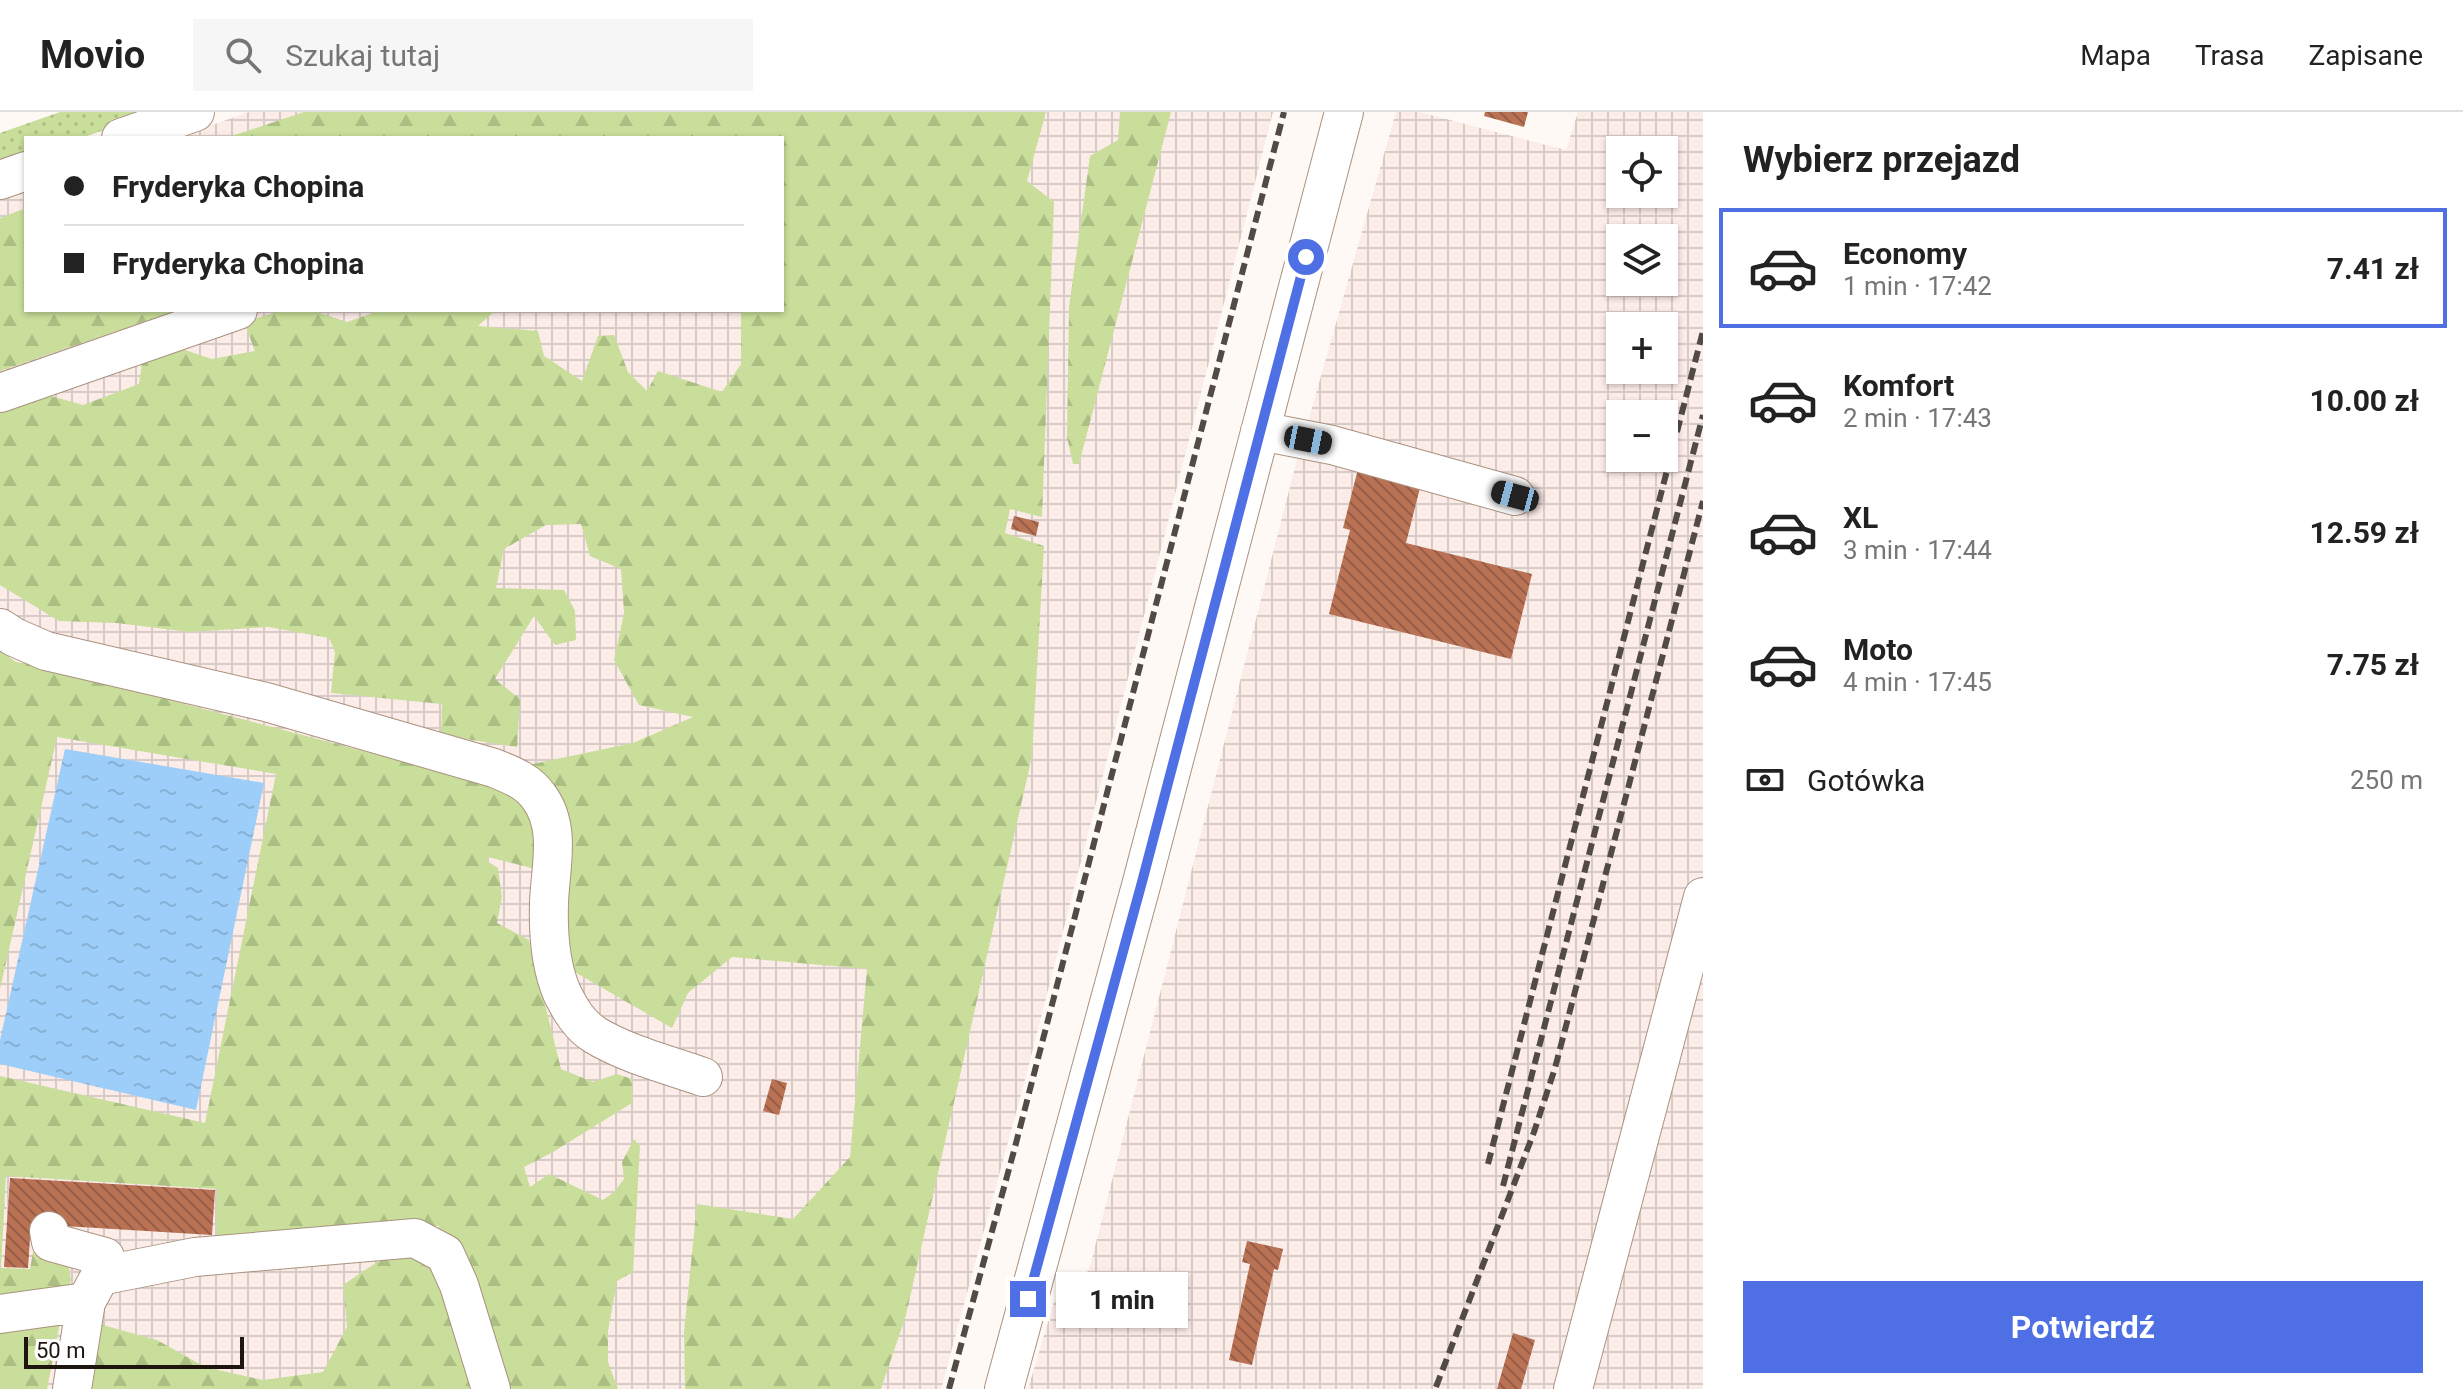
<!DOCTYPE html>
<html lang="pl">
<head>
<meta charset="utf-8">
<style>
  :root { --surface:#fff; --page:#f6f6f6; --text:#222; --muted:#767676; --line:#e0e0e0; --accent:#4e70e4 }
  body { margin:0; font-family:Roboto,sans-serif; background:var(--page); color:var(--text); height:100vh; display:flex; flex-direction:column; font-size:30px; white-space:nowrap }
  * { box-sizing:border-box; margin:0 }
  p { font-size:26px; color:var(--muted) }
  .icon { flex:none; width:44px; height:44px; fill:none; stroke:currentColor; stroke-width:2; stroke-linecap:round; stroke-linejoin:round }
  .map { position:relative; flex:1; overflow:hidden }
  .sheet { display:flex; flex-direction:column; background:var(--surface); width:760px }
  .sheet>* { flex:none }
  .top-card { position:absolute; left:24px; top:24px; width:760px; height:176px; border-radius:0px; box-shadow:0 2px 6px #0004; display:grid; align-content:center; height:176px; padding:0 40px; background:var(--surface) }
  .fabs { position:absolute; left:1606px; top:24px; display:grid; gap:16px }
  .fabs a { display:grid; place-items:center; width:72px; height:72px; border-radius:0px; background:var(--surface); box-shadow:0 2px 6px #0004; font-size:40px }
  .scale { position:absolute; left:24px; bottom:20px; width:220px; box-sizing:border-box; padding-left:8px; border:4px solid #1e150e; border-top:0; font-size:22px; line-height:28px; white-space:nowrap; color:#1e150e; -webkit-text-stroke:6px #fff; paint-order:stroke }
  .end { position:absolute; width:36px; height:36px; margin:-18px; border:10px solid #4e70e4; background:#fff; box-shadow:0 0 0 4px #fff }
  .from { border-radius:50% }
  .bubble { position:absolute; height:56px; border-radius:0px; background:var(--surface); box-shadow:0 2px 6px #0004; font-size:26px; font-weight:700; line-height:56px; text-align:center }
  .car { position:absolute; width:24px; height:48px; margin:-24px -12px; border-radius:10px; box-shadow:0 0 6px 2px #0007; background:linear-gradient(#222 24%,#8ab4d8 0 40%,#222 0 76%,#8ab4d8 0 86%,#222 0) }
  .top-card b { display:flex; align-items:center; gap:28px; height:76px; font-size:30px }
  .top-card b+b { border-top:2px solid var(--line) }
  .top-card i { width:20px; height:20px; background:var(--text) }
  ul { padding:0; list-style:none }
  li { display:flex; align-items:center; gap:24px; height:120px; margin:0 16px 12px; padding:0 24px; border:4px solid transparent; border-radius:0px }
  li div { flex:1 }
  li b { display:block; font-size:30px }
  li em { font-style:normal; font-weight:700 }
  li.current { border-color:var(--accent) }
  li>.icon { width:72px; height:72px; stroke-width:1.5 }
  h2 { padding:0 40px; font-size:36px; line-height:96px }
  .pay { display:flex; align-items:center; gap:20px; height:88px; padding:0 40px; font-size:30px }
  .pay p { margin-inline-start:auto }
  .action { display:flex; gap:16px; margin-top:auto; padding:16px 40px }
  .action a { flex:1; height:92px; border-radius:0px; background:var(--accent); color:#fff; font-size:32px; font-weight:700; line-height:92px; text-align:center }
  header { display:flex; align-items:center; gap:48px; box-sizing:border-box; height:112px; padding:0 40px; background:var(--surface); border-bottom:2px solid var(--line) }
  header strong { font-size:38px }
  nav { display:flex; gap:44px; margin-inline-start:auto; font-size:28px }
  .search { width:560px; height:72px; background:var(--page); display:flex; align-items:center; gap:20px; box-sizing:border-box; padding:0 28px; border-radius:0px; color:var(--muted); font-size:30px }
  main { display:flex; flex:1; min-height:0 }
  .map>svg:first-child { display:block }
</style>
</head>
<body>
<header>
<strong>Movio</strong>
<div class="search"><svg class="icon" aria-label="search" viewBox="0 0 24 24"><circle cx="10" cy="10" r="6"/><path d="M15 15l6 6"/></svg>Szukaj tutaj</div>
<nav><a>Mapa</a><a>Trasa</a><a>Zapisane</a></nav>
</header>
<main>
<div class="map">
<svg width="1703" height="1277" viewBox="0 0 1703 1277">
  <defs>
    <pattern id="industrial-grid" width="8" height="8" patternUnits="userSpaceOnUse" patternTransform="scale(2)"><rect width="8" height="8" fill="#fcece8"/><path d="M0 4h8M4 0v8" fill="none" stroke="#d8cac6"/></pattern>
    <pattern id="grass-dots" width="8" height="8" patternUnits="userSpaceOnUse" patternTransform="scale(2)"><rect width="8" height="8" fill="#c8de9a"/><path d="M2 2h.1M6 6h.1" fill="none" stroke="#abbe84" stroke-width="1.8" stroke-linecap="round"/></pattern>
    <pattern id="forest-firs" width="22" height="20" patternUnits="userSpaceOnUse" patternTransform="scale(2)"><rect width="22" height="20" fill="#c8de9a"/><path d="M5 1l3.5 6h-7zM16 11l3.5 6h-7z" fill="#abbe84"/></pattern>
    <pattern id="water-ripples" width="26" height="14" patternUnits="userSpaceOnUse" patternTransform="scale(2)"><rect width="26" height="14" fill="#9dcefa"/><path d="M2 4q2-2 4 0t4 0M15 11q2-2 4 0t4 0" fill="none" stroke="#87b0d5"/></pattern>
    <pattern id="building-back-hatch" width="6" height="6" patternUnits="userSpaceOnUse" patternTransform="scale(2)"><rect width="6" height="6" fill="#ba7255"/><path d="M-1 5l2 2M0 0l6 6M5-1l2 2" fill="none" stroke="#975c45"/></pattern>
  </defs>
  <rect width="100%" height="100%" fill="#fef9f5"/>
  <path fill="url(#industrial-grid)" fill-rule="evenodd" d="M249 0H1273L1026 964 941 1277H0V87L26 78V198H782V26H175Z
    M1396 0H1419L1566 38 1578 0H1703V1277H1028L1054 1190 1089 1158 1294 359ZM1620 38H1664V82H1620ZM1620 126H1664V170H1620ZM1620 214H1664V258H1620ZM1620 302H1664V346H1620Z"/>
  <path fill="url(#grass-dots)" d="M60 0H157L81 26H26V45L0 54V21Z"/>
  <path fill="url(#forest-firs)" d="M304 0H1046L1027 69 1054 90 1042 405 1010 397 1005 421 1044 434 1032 644 906 1203 881 1277H685L684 1220 697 1092 793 1107 850 1045 867 857 732 845 688 881 672 916 573 859 565 802 543 759 488 745 487 749 498 756 502 785 497 811 529 828 561 957 593 970 617 962 632 967V991L553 1040 524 1055 530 1075 549 1062 603 1088 614 1080 624 1067 622 1050 634 1027 640 1034 633 1160 617 1169 608 1219V1250L618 1277H501L439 1114H345L240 1125 216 1124 217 1077 6 1064 1 1156 30 1157 33 1140 54 1141 68 1149 71 1168 65 1185 47 1277H0V964L205 1011 276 662 57 625 0 877V539L16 550 37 553 496 674 504 658 633 631 693 605 639 593 614 548 624 501 621 457 590 444 581 412 546 413 504 437 496 476 564 478 575 499 576 528 555 533 534 504 495 567 520 587 517 635 441 623 442 592 331 581 335 540 329 526 269 515 189 520 117 511 59 509 0 473V293L37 280 83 293 139 272 143 244 176 235 212 247 255 239 244 210 284 198H311L347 210 381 198H496L478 214 538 219 544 244 582 269 598 224 614 223 628 260 647 279 658 259 722 280 741 252V198H782V26H226Z
    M1120 0H1171L1079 352H1073L1067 325 1069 195 1090 44 1118 28Z
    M26 96V198H178L0 259V106Z
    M422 1140 436 1145 483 1277H88L99 1212 157 1228 205 1255 263 1268 323 1260 347 1215 343 1173 377 1150Z"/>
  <path fill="url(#water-ripples)" d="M65 637 264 671 196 998 0 952V928Z"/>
  <path fill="url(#building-back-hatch)" d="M1485 0H1528L1524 15 1484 4Z
    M1358 357 1421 372 1406 431 1532 462 1511 547 1329 502 1350 418 1343 416Z
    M1014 404 1039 410 1036 424 1011 417Z
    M772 967 787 971 779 1003 763 999Z
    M10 1066 215 1078 212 1123 31 1112 28 1156 4 1155Z
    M1247 1129 1283 1137 1278 1158 1274 1157 1252 1253 1229 1248 1250 1152 1242 1150Z
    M1513 1221 1535 1228 1521 1277H1497Z"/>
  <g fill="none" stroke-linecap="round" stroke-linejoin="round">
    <g stroke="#aa927f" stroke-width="40">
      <path id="minor" d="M121 26 195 0
        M0 68 26 59
        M0 281 238 198
        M1260 319 1332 333 1515 384
        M0 516 14 525 46 539 266 590 494 656C511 663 528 669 539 685 562 716 550 756 549 791 548 822 550 853 562 881 570 897 579 913 595 923 626 942 669 953 703 965
        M49 1119 51 1130 105 1145 100 1164
        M0 1202 86 1190 100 1164 195 1145 415 1126 445 1142 459 1173 491 1277
        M72 1277 86 1190
        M1004 1277 1142 770 1344 0
        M1573 1277 1703 785"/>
    </g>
    <use href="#minor" stroke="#fff" stroke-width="38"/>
    <path stroke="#524a44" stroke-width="6" stroke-dasharray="12 6" stroke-linecap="butt" d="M1488 1052 1703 219
      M1503 1074 1703 303
      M1436 1275 1534 1020 1555 956 1703 389
      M949 1277 1015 1035 1284 0"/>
  </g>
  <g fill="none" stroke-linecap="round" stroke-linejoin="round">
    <path stroke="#4e70e4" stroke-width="10" d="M1028 1187 1142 770 1306 145"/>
  </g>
</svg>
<div class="fabs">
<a><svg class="icon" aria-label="locate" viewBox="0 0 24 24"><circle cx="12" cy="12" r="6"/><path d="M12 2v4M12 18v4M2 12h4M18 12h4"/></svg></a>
<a><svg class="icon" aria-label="layers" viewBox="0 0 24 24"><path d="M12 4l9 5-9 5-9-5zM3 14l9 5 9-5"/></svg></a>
<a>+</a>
<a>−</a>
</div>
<div class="scale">50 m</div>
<i class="end from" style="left:1306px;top:145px"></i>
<i class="end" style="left:1028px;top:1187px"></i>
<div class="bubble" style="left:1056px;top:1160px;width:132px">1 min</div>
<i class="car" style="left:1308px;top:328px;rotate:101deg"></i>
<i class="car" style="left:1515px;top:384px;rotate:285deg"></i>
<div class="top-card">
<b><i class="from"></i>Fryderyka Chopina</b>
<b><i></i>Fryderyka Chopina</b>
</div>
</div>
<section class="sheet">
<h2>Wybierz przejazd</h2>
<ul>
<li class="current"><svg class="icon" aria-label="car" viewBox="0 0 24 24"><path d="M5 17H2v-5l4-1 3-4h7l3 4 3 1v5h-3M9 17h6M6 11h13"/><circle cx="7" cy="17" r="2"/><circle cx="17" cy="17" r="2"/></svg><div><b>Economy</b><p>1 min · 17:42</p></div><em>7.41 zł</em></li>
<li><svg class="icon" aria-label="car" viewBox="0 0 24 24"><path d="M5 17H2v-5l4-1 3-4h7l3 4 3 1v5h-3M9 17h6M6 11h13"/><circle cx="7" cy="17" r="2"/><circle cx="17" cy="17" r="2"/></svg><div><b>Komfort</b><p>2 min · 17:43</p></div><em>10.00 zł</em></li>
<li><svg class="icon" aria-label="car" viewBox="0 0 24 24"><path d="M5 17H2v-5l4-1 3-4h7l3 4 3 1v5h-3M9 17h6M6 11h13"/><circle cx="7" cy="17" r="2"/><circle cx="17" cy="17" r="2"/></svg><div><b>XL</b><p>3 min · 17:44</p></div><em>12.59 zł</em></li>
<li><svg class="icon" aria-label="car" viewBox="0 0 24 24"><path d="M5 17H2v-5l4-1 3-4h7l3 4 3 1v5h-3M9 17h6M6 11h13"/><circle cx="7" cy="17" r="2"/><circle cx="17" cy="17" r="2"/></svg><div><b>Moto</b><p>4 min · 17:45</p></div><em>7.75 zł</em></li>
</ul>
<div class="pay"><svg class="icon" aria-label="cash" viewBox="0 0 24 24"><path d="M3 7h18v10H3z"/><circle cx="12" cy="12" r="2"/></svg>Gotówka<p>250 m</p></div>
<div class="action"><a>Potwierdź</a></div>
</section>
</main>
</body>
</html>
